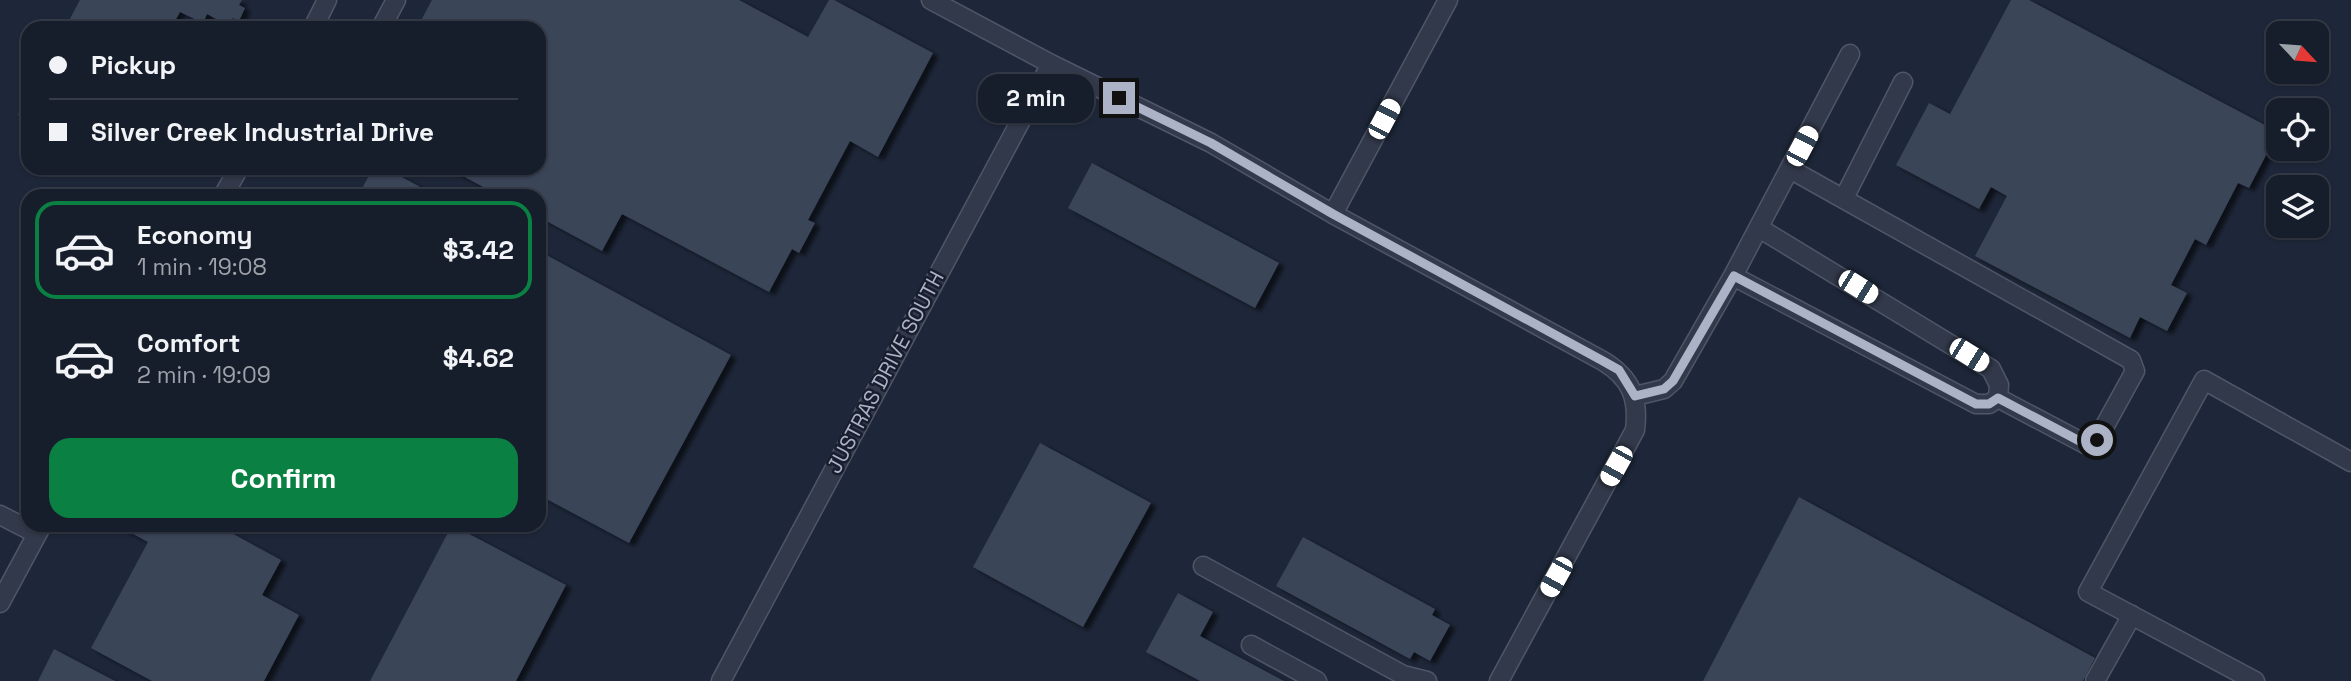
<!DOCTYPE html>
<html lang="en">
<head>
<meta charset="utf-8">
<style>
  :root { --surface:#161d2b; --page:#1f2633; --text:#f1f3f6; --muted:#9ea2a9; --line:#353b47; --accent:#0b8043 }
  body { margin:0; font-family:"Space Grotesk",sans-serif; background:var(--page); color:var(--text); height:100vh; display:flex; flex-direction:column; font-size:26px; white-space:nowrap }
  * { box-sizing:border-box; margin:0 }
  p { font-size:23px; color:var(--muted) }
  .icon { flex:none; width:38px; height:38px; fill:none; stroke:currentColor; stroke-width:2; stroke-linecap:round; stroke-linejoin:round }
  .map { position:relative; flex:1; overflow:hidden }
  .side { position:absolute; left:21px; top:189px; width:525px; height:343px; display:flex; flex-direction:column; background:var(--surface); border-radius:21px; box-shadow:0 2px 5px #0004,0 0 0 2px var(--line) }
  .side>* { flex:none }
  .hud { position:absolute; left:21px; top:21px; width:525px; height:154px; border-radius:21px; box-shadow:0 2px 5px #0004,0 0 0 2px var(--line); display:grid; align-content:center; height:154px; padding:0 28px; background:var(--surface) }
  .needle { width:46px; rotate:116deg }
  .fabs { position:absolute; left:2266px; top:21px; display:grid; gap:14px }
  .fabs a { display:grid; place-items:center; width:63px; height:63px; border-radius:14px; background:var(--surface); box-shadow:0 2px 5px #0004,0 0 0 2px var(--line); font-size:35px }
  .end { position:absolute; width:32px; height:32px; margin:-16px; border:9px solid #acb3c6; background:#111; box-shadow:0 0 0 4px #111 }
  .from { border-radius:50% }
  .bubble { position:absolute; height:49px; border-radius:21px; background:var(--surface); box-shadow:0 2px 5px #0004,0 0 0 2px var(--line); font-size:23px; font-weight:600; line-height:49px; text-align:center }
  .car { position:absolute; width:21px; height:42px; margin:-21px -10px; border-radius:9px; box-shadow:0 0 5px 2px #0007; background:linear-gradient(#fff 24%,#345 0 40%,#fff 0 76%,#345 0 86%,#fff 0) }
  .hud b { display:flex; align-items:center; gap:24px; height:66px; font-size:26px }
  .hud b+b { border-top:2px solid var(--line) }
  .hud i { width:18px; height:18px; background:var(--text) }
  ul { padding:12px 0 0; list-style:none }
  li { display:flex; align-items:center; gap:21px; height:98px; margin:0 14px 10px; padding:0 14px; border:4px solid transparent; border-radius:21px }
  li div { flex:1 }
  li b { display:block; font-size:26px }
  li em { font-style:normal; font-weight:600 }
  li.current { border-color:var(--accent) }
  li>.icon { width:63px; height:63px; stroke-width:1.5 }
  .action { display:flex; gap:14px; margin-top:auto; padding:14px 28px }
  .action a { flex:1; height:80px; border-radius:21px; background:var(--accent); color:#fff; font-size:28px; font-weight:600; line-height:80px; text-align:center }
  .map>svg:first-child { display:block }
</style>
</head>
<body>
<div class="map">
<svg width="2351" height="681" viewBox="0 0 2351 681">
  <defs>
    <filter id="shadow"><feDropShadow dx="5.5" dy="3.5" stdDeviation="2" flood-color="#0009"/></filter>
  </defs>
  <rect width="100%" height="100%" fill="#1e2739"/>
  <path fill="#3a4459" filter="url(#shadow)" d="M80 0H242L239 5 245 8 239 21 233 18 229 26 207 14 203 23 180 12 171 28H65Z
    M432 0H739L808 37 829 0H834L933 53 878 157 850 141 808 220 815 223 799 253 792 249 769 292 622 214 602 251 539 217V196H500L448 168H539V28H417Z
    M2011 0H2029L2278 132 2249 188 2238 183 2206 245 2195 239 2171 285 2187 293 2167 331 2140 317 2130 338 1975 256 2007 196 1991 187 1979 209 1896 165 1929 103 1950 114Z
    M28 96V121L18 115Z
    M1092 163 1279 263 1255 308 1068 208Z
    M373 168H385L437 196H358Z
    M539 251 731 355 629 543 539 495Z
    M1040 443 1151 503 1083 627 973 567Z
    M1799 497 2095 658 2083 681H1703Z
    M126 525H217L281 560 262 595 299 615 264 681H152L91 648 148 542 124 529Z
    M452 525 566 585 516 681H370Z
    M1303 537 1435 609 1432 615 1450 625 1430 661 1414 652 1410 659 1276 586Z
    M1178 593 1213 612 1200 636 1284 681H1200L1146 652Z
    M54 649 115 681H38Z"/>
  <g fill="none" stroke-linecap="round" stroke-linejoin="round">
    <g stroke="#4f5667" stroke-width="21">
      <path id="minor" d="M931 0 1051 64 1211 143 1333 214 1603 361C1631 378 1639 398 1635 430L1499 681
        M313 28 327 0
        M381 28 396 0
        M223 196 239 168
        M1844 198 1903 82
        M1333 214 1448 0
        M1759 228 1991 369 1999 385 1998 398
        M1733 276 1976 404H1989L1998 398 2087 445 2097 440 2135 371 2131 360 1790 169
        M1635 396 1664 389 1673 381 1733 276 1850 54
        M0 515 37 534
        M1203 566 1403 675 1427 681
        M0 603 42 525
        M1251 645 1317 681
        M721 681 1051 64
        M2095 681 2132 615
        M2255 681 2088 592 2204 380 2351 462"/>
    </g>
    <use href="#minor" stroke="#32394a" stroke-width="18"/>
  </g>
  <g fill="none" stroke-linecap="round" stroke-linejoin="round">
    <path stroke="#acb3c6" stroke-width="9" d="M1119 98 1211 143 1333 214 1603 361 1619 370 1635 396 1664 389 1673 381 1734 276 1976 404H1989L1998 398 2087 445 2097 440"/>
  </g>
  <g text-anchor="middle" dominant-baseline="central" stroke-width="5" stroke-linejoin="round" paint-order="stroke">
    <g font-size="21" fill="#acb3c6" stroke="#181e2e">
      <text transform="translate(885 372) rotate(-62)">JUSTRAS DRIVE SOUTH</text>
    </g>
  </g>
</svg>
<div class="fabs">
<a><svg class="needle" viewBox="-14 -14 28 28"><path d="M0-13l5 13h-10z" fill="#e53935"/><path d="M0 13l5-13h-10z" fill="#9ea2a9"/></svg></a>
<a><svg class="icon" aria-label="locate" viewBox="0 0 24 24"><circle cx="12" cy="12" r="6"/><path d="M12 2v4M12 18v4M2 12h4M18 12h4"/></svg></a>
<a><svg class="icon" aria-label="layers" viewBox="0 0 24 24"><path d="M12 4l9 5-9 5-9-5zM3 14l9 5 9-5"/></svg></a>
</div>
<i class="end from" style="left:2097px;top:440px"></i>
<i class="end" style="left:1119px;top:98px"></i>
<div class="bubble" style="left:978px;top:74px;width:116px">2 min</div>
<i class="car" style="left:1384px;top:119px;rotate:28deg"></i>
<i class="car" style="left:1802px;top:146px;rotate:28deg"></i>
<i class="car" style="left:1858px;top:287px;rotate:122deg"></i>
<i class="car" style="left:1969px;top:355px;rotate:122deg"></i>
<i class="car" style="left:1616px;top:466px;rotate:209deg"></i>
<i class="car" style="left:1556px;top:577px;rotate:209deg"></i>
<div class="hud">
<b><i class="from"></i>Pickup</b>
<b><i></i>Silver Creek Industrial Drive</b>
</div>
<section class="side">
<ul>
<li class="current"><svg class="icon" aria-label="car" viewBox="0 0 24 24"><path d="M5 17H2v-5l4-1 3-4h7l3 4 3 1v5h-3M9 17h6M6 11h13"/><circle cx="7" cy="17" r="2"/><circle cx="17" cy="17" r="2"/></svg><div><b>Economy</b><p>1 min · 19:08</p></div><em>$3.42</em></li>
<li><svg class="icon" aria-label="car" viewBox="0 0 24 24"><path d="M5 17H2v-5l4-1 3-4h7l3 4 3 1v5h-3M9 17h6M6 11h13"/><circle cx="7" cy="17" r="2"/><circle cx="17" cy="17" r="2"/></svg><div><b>Comfort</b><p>2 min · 19:09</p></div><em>$4.62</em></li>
</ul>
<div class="action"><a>Confirm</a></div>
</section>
</div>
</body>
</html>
